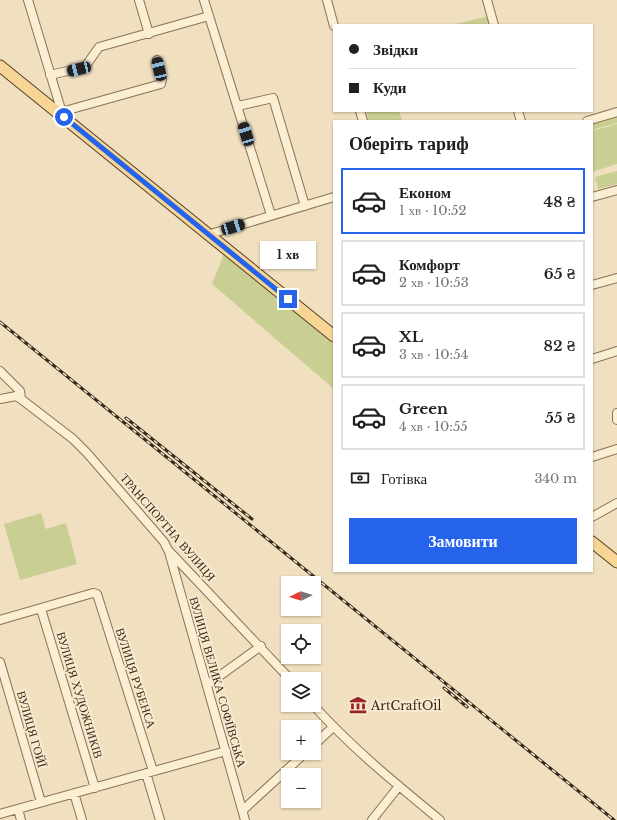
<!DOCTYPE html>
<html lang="uk">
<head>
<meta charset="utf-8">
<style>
  :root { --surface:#fff; --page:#f6f6f6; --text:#202124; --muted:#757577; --line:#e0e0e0; --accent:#2563eb }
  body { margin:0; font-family:"Libre Baskerville",serif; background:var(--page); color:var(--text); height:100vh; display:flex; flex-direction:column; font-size:15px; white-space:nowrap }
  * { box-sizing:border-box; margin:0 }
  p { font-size:13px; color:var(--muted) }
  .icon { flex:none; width:22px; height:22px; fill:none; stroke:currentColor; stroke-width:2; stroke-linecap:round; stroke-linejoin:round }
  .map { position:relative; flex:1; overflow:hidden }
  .drawer { position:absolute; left:333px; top:120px; width:260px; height:452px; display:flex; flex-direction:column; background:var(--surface); border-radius:0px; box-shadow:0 1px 3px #0004 }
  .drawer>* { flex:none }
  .guide { position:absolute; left:333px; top:24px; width:260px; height:88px; border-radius:0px; box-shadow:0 1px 3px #0004; display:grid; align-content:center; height:88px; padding:0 16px; background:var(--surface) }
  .needle { width:26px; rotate:265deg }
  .tools { position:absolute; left:281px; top:576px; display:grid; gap:8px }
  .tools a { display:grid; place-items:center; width:40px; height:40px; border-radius:0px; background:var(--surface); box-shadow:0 1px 3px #0004; font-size:20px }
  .end { position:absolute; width:18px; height:18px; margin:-9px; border:5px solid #2563eb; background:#fff; box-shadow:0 0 0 2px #fff }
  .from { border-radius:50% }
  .bubble { position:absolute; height:28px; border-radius:0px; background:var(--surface); box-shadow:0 1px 3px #0004; font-size:13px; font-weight:600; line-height:28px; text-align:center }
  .car { position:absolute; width:12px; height:24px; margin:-12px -6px; border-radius:5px; box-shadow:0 0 3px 1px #0007; background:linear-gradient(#222 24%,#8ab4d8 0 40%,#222 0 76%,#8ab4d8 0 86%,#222 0) }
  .guide b { display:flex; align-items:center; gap:14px; height:38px; font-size:15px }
  .guide b+b { border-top:1px solid var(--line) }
  .guide i { width:10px; height:10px; background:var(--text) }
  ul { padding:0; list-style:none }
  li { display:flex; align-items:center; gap:12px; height:66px; margin:0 8px 6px; padding:0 8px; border:2px solid var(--line); border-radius:0px }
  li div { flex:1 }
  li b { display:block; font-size:15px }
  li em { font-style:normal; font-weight:600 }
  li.current { border-color:var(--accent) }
  li>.icon { width:36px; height:36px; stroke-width:1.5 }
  h2 { padding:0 16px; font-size:18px; line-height:48px }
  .pay { display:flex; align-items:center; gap:10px; height:44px; padding:0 16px; font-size:15px }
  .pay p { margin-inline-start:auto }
  .button { display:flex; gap:8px; margin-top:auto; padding:8px 16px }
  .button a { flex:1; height:46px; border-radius:0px; background:var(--accent); color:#fff; font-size:16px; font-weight:600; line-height:46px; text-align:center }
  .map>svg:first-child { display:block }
</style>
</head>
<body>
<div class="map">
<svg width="617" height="820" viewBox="0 0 617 820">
  <rect width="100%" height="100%" fill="#f0e0bf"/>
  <path fill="#c9ce93" d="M489 16 492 25H451Z
    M366 111H399L402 121H369Z
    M617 116V123L592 130V123Z
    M617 124V164L592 172V131Z
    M617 171V184L598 189 595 177Z
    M226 249 334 335V389L212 284Z
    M41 513 46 529 66 523 77 564 20 580 4 524Z"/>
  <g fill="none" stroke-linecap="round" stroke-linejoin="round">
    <g stroke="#8a7157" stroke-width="10">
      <path id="minor" d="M28 0 63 116
        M139 0 149 34
        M204 0 271 215
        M327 0 334 26
        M487 0 494 25
        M50 75 85 67 99 47 209 16
        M238 106 273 98 305 206
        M360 111 363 121
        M518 111 521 121
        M61 112 161 84 162 79 157 60
        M587 121 617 112
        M592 197 617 190
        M207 235 334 197
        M592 285 617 278
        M592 359 617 351
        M0 371 20 391 21 399
        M0 399 16 396 21 399 73 439 87 453 164 542 168 550 290 679
        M617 413V420
        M592 457 617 449
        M592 517 617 503
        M169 552 245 820
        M41 609 95 788
        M0 620 93 593 97 594 153 771
        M0 662 41 802
        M207 685 261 646
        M313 705C352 748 396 784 440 820
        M314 745 333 727
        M146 773 160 820
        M74 793 82 820
        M18 809 21 820
        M243 810 305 753
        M0 814 226 751
        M372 820 399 786"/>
    </g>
    <g stroke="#573f2b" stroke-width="13">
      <path id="major" d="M0 66 334 336
        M592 542 617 562"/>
    </g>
    <use href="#minor" stroke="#faeed3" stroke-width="8"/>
    <use href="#major" stroke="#f6d595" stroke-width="11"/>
    <g stroke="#38291c" stroke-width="3">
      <path id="rail" d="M0 322 614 820
        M126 418 252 519
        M444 688 467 707"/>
    </g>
    <use href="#rail" stroke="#f7ebcf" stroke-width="1.5" stroke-dasharray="4.5" stroke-linecap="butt"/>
  </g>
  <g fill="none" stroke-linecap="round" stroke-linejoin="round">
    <path stroke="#2563eb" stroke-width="5" d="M64 117 288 299"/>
  </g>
  <defs>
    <g id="museum-bare" transform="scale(1.38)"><path d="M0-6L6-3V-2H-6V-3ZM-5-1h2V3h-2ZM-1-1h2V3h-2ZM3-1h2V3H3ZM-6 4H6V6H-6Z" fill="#9c2428" stroke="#f7ebcf" stroke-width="2.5" paint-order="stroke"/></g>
  </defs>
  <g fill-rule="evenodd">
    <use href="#museum-bare" x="358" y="705"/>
  </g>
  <g text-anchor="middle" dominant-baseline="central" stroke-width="4" stroke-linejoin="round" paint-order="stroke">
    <g font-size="12" fill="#38291c" stroke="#f7ebcf">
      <text transform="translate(168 527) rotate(49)">ТРАНСПОРТНА ВУЛИЦЯ</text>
      <text transform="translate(136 678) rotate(72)">ВУЛИЦЯ РУБЕНСА</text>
      <text transform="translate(218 682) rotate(74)">ВУЛИЦЯ ВЕЛИКА СОФІЇВСЬКА</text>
      <text transform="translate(80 695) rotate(73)">ВУЛИЦЯ ХУДОЖНИКІВ</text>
      <text transform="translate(32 729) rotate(74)">ВУЛИЦЯ ГОЙЇ</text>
    </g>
    <g font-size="12" fill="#38291c" stroke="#f7ebcf" text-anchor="start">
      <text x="371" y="705">ArtCraftOil</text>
    </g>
  </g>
</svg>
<div class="tools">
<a><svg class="needle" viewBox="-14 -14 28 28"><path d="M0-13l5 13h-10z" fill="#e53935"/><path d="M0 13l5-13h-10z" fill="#757577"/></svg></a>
<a><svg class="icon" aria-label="locate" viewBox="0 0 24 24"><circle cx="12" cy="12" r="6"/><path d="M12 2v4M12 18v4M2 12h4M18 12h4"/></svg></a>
<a><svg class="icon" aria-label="layers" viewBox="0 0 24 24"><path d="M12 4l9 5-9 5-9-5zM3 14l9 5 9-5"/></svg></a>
<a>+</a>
<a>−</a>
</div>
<i class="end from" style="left:64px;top:117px"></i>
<i class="end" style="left:288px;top:299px"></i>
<div class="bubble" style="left:260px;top:241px;width:56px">1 хв</div>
<i class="car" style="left:79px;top:69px;rotate:257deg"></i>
<i class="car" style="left:159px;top:69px;rotate:347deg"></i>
<i class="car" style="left:246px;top:134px;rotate:343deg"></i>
<i class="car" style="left:233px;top:227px;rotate:73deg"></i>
<div class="guide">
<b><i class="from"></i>Звідки</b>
<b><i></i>Куди</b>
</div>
<section class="drawer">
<h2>Оберіть тариф</h2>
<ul>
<li class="current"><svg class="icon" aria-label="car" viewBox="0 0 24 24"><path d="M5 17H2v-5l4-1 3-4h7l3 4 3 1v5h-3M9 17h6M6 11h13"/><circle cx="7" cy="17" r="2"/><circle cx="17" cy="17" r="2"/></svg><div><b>Економ</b><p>1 хв · 10:52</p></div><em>48 ₴</em></li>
<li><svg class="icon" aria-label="car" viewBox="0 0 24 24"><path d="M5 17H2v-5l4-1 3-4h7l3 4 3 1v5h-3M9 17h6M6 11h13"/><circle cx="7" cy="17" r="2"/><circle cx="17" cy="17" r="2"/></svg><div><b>Комфорт</b><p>2 хв · 10:53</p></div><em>65 ₴</em></li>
<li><svg class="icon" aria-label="car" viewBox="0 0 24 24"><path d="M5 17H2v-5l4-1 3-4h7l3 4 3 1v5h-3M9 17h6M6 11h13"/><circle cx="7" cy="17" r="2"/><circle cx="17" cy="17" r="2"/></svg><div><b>XL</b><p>3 хв · 10:54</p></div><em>82 ₴</em></li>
<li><svg class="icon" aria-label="car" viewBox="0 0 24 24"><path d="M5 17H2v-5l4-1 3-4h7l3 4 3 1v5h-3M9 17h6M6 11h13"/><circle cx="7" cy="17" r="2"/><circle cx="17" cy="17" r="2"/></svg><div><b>Green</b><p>4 хв · 10:55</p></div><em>55 ₴</em></li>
</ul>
<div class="pay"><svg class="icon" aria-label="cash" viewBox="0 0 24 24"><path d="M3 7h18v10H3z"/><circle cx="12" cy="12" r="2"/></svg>Готівка<p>340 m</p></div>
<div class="button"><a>Замовити</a></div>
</section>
</div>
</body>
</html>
